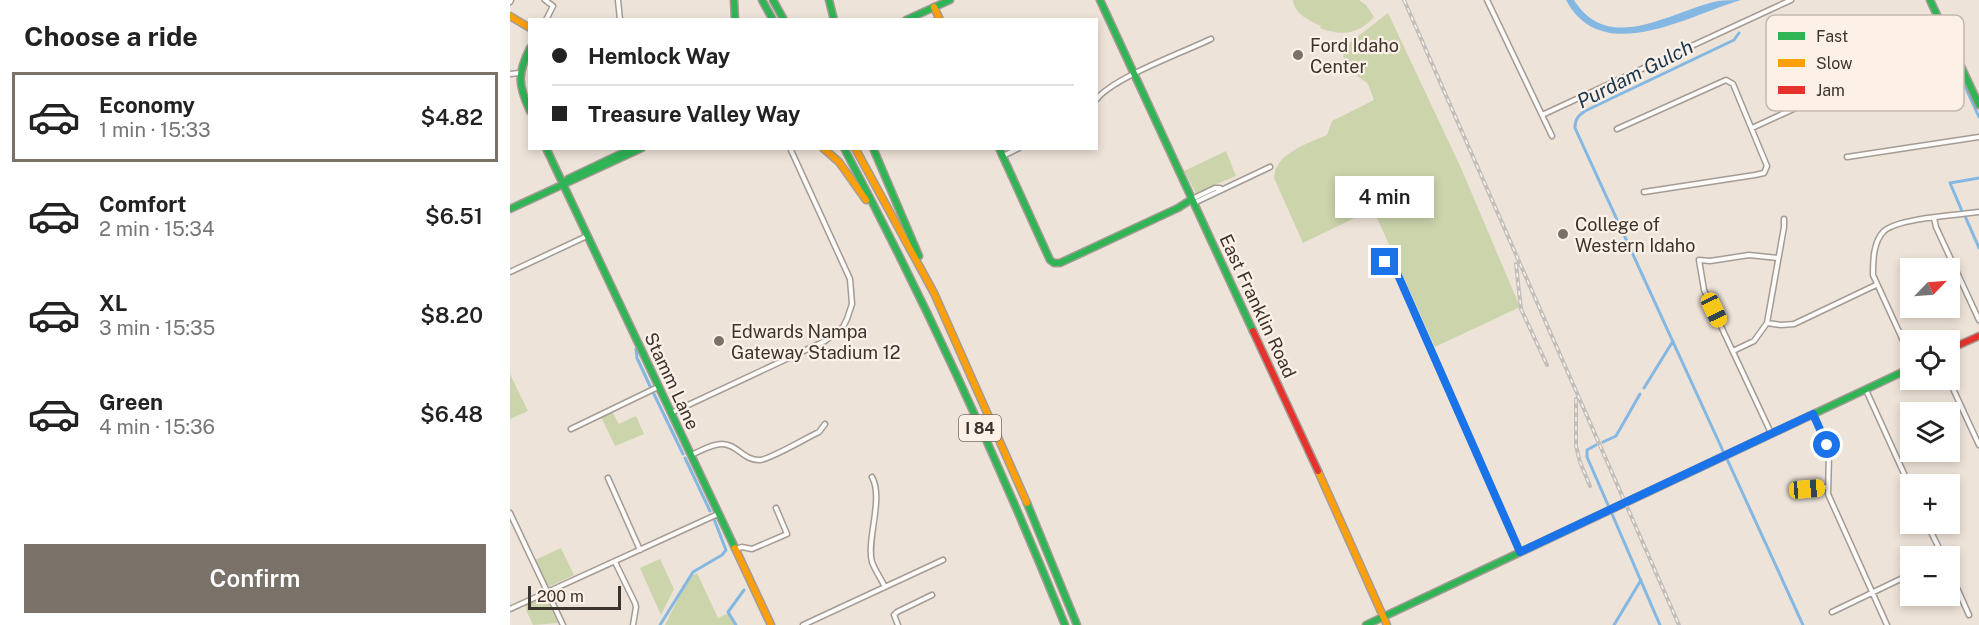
<!DOCTYPE html>
<html lang="en">
<head>
<meta charset="utf-8">
<style>
  :root { --surface:#fff; --page:#f6f6f6; --text:#222; --muted:#767676; --line:#e0e0e0; --accent:#7a7169 }
  body { margin:0; font-family:"Public Sans",sans-serif; background:var(--page); color:var(--text); height:100vh; display:flex; flex-direction:column; font-size:22px; white-space:nowrap }
  * { box-sizing:border-box; margin:0 }
  p { font-size:20px; color:var(--muted) }
  .icon { flex:none; width:33px; height:33px; fill:none; stroke:currentColor; stroke-width:2; stroke-linecap:round; stroke-linejoin:round }
  .map { position:relative; flex:1; overflow:hidden }
  .panel { display:flex; flex-direction:column; background:var(--surface); width:510px }
  .panel>* { flex:none }
  .top-card { position:absolute; left:18px; top:18px; width:570px; height:132px; border-radius:0px; box-shadow:0 3px 9px #0003; display:grid; align-content:center; height:132px; padding:0 24px; background:var(--surface) }
  .needle { width:39px; rotate:65deg }
  .fabs { position:absolute; left:1390px; top:258px; display:grid; gap:12px }
  .fabs a { display:grid; place-items:center; width:60px; height:60px; border-radius:0px; background:var(--surface); box-shadow:0 3px 9px #0003; font-size:30px }
  .scale { position:absolute; left:18px; bottom:15px; width:93px; box-sizing:border-box; padding-left:6px; border:3px solid #3b332d; border-top:0; font-size:16px; line-height:21px; white-space:nowrap; color:#3b332d; -webkit-text-stroke:4px #fdf1e7; paint-order:stroke }
  .end { position:absolute; width:27px; height:27px; margin:-14px; border:8px solid #1a73e8; background:#fff; box-shadow:0 0 0 3px #fff }
  .from { border-radius:50% }
  .bubble { position:absolute; height:42px; border-radius:0px; background:var(--surface); box-shadow:0 3px 9px #0003; font-size:20px; font-weight:600; line-height:42px; text-align:center }
  .car { position:absolute; width:18px; height:36px; margin:-18px -9px; border-radius:8px; box-shadow:0 0 4px 2px #0007; background:linear-gradient(#f5c518 24%,#345 0 40%,#f5c518 0 76%,#345 0 86%,#f5c518 0) }
  .top-card b { display:flex; align-items:center; gap:21px; height:57px; font-size:22px }
  .top-card b+b { border-top:2px solid var(--line) }
  .top-card i { width:15px; height:15px; background:var(--text) }
  ul { padding:0; list-style:none }
  li { display:flex; align-items:center; gap:18px; height:90px; margin:0 12px 9px; padding:0 12px; border:3px solid transparent; border-radius:0px }
  li div { flex:1 }
  li b { display:block; font-size:22px }
  li em { font-style:normal; font-weight:600 }
  li.selected { border-color:var(--accent) }
  li>.icon { width:54px; height:54px; stroke-width:1.5 }
  h2 { padding:0 24px; font-size:27px; line-height:72px }
  .cta { display:flex; gap:12px; margin-top:auto; padding:12px 24px }
  .cta a { flex:1; height:69px; border-radius:0px; background:var(--accent); color:#fff; font-size:24px; font-weight:600; line-height:69px; text-align:center }
  main { display:flex; flex:1; min-height:0 }
  .map>svg:first-child { display:block }
</style>
</head>
<body>
<main>
<section class="panel">
<h2>Choose a ride</h2>
<ul>
<li class="selected"><svg class="icon" aria-label="car" viewBox="0 0 24 24"><path d="M5 17H2v-5l4-1 3-4h7l3 4 3 1v5h-3M9 17h6M6 11h13"/><circle cx="7" cy="17" r="2"/><circle cx="17" cy="17" r="2"/></svg><div><b>Economy</b><p>1 min · 15:33</p></div><em>$4.82</em></li>
<li><svg class="icon" aria-label="car" viewBox="0 0 24 24"><path d="M5 17H2v-5l4-1 3-4h7l3 4 3 1v5h-3M9 17h6M6 11h13"/><circle cx="7" cy="17" r="2"/><circle cx="17" cy="17" r="2"/></svg><div><b>Comfort</b><p>2 min · 15:34</p></div><em>$6.51</em></li>
<li><svg class="icon" aria-label="car" viewBox="0 0 24 24"><path d="M5 17H2v-5l4-1 3-4h7l3 4 3 1v5h-3M9 17h6M6 11h13"/><circle cx="7" cy="17" r="2"/><circle cx="17" cy="17" r="2"/></svg><div><b>XL</b><p>3 min · 15:35</p></div><em>$8.20</em></li>
<li><svg class="icon" aria-label="car" viewBox="0 0 24 24"><path d="M5 17H2v-5l4-1 3-4h7l3 4 3 1v5h-3M9 17h6M6 11h13"/><circle cx="7" cy="17" r="2"/><circle cx="17" cy="17" r="2"/></svg><div><b>Green</b><p>4 min · 15:36</p></div><em>$6.48</em></li>
</ul>
<div class="cta"><a>Confirm</a></div>
</section>
<div class="map">
<svg width="1469" height="625" viewBox="0 0 1469 625">
  <rect width="100%" height="100%" fill="#eee3d9"/>
  <path fill="#ccd4ac" d="M783 0H849L856 5 864 17C848 35 831 36 810 28L811 26C800 21 784 14 783 0Z
    M878 13 951 168 1010 307 925 347 863 209 793 243 764 178C765 153 799 143 817 135L822 121 864 100 858 84 834 66 833 48Z
    M716 151 726 176 686 193 674 171Z
    M0 374 18 411 0 419Z
    M101 410 109 424 126 416 134 434 105 446 90 415Z
    M51 548 64 575 38 587 25 560Z
    M150 559 164 589 151 615 130 568Z
    M187 573 208 618 220 612 226 625H155L179 577Z
    M36 596 48 623 23 625 16 610V605Z"/>
  <path fill="#84b8e2" d="M1056 0H1064C1099 56 1161 11 1208 1 1215 0 1224 0 1231 0 1179 15 1092 68 1056 0Z"/>
  <g fill="none" stroke-linecap="round" stroke-linejoin="round">
    <path stroke="#84b8e2" stroke-width="3" d="M1425 18 1431 31
      M1437 47 1469 117
      M1452 211 1440 183 1469 178
      M1455 216 1469 248
      M126 349 127 358 140 386
      M1134 388 1163 341
      M142 390 173 454
      M1093 442 1106 436 1130 394
      M1086 445 1077 450V457L1098 505
      M1213 451 1065 128C1065 119 1068 116 1075 111L1224 40 1229 33
      M175 458 200 511
      M1217 459 1293 625
      M1102 514 1150 625
      M150 625 183 572 212 555 216 550 204 519
      M226 625 218 612 234 590
      M1104 625 1131 580"/>
    <g stroke="#a49c94" stroke-width="7">
      <path id="street" d="M35 0 43 6 36 20
        M108 0 110 20
        M977 0 1042 136
        M0 2 1 0
        M0 74 9 73
        M1318 93 1295 42C1300 29 1317 26 1329 21
        M586 100C602 78 674 52 701 39
        M1032 115 1281 0
        M1242 128 1438 38
        M1107 129 1216 80 1223 84 1257 166 1254 173 1245 175 1134 192
        M493 156 509 148
        M1337 157 1469 137
        M682 199 705 188H710
        M684 203 760 167
        M1424 218 1426 227 1469 320
        M870 265 878 262 884 266 1010 552
        M0 272 77 236
        M1257 323 1271 325 1284 324 1366 285
        M1223 351 1244 341 1257 323 1274 227V219
        M1401 358 1363 275C1363 261 1363 242 1374 231 1389 218 1447 215 1469 212
        M1439 380 1469 445
        M1356 390 1401 489
        M161 413 315 341 333 327 337 319 342 304 340 279 280 148
        M1304 414 1319 454 1318 494 1377 625
        M61 429 148 387
        M1261 433 1194 290 1189 260 1200 261 1239 255 1268 258
        M181 455C191 451 201 444 212 444 227 444 234 461 250 460 261 459 296 438 309 432L315 424
        M362 477C374 499 356 540 362 562 365 570 371 579 375 587
        M98 478 130 550
        M1288 490 1317 487
        M0 513 53 625
        M1417 524 1433 556
        M225 549 232 547 242 549 277 534 266 508
        M105 562 125 603 126 607 123 625
        M1440 572 1459 615
        M0 609 208 514
        M1322 612 1401 574
        M293 625 433 560
        M388 625 384 615 387 612 422 595"/>
    </g>
    <g stroke="#a49c94" stroke-width="9">
      <path id="fast" d="M224 0 225 20
        M252 0 263 20
        M263 0 274 20
        M319 0 324 20
        M590 0 743 331
        M1420 0 1469 105
        M396 20 440 0
        M20 48C7 74 8 85 20 111
        M36 148 225 548
        M334 148C416 303 489 462 555 625
        M363 148 409 256
        M489 148 540 260 544 263H550L668 208 682 199
        M53 184 58 179 123 148
        M0 209 132 148
        M517 503 567 625
        M856 625 1401 368"/>
    </g>
    <g stroke="#a49c94" stroke-width="9">
      <path id="slow" d="M424 7 430 20
        M0 16 20 28
        M313 148 329 162 356 200
        M345 148 424 293 517 503
        M808 471 877 625
        M225 548 261 625"/>
    </g>
    <g stroke="#a49c94" stroke-width="9">
      <path id="jam" d="M743 331 808 471
        M1440 349 1469 336"/>
    </g>
    <use href="#street" stroke="#fcfbf9" stroke-width="4"/>
    <use href="#fast" stroke="#30b455" stroke-width="6"/>
    <use href="#slow" stroke="#ff9f0a" stroke-width="6"/>
    <use href="#jam" stroke="#e5322d" stroke-width="6"/>
    <g stroke="#c1bebb" stroke-width="4">
      <path id="rail" d="M894 0 1169 625
        M1006 264 1011 309 1037 365
        M1066 399V446L1070 462 1080 486"/>
    </g>
    <use href="#rail" stroke="#fdf1e7" stroke-width="1.5" stroke-dasharray="4.5" stroke-linecap="butt"/>
  </g>
  <g fill="none" stroke-linecap="round" stroke-linejoin="round">
    <path stroke="#1a73e8" stroke-width="8" d="M875 262 882 263 884 266 1010 552 1303 414 1317 445"/>
  </g>
  <g fill="#7a7169" stroke="#fdf1e7" stroke-width="2">
    <circle cx="788" cy="55" r="6"/>
    <circle cx="1053" cy="234" r="6"/>
    <circle cx="209" cy="341" r="6"/>
  </g>
  <g text-anchor="middle" dominant-baseline="central" stroke-width="4.5" stroke-linejoin="round" paint-order="stroke">
    <rect fill="#fdf1e7" stroke="#756c65" stroke-width="1.5" x="449" y="415" width="42" height="26" rx="4.5"/>
    <g font-size="16" font-weight="bold" fill="#3b332d">
      <text x="470" y="428">I 84</text>
    </g>
    <g font-size="18" fill="#3b332d" stroke="#fdf1e7" text-anchor="start">
      <text x="800" y="45">Ford Idaho<tspan x="800" dy="21">Center</tspan></text>
      <text x="1065" y="224">College of<tspan x="1065" dy="21">Western Idaho</tspan></text>
      <text x="221" y="331">Edwards Nampa<tspan x="221" dy="21">Gateway Stadium 12</tspan></text>
    </g>
    <g font-size="18" fill="#3b332d" stroke="#fdf1e7">
      <text transform="translate(748 306) rotate(65)">East Franklin Road</text>
      <text transform="translate(162 381) rotate(65)">Stamm Lane</text>
    </g>
    <g font-size="20" font-style="italic" fill="#163852" stroke="#fdf1e7">
      <text transform="translate(1125 74) rotate(-27)">Purdam Gulch</text>
    </g>
  </g>
  <rect x="1256" y="15" width="198" height="96" rx="9" fill="#fdf1e7" stroke="#c3b8af" stroke-width="1.5"/>
  <rect x="1268" y="32" width="27" height="8" fill="#30b455"/>
  <rect x="1268" y="59" width="27" height="8" fill="#ff9f0a"/>
  <rect x="1268" y="86" width="27" height="8" fill="#e5322d"/>
  <g font-size="16" fill="#3b332d">
    <text x="1306" y="42">Fast</text>
    <text x="1306" y="69">Slow</text>
    <text x="1306" y="96">Jam</text>
  </g>
</svg>
<div class="fabs">
<a><svg class="needle" viewBox="-14 -14 28 28"><path d="M0-13l5 13h-10z" fill="#e53935"/><path d="M0 13l5-13h-10z" fill="#767676"/></svg></a>
<a><svg class="icon" aria-label="locate" viewBox="0 0 24 24"><circle cx="12" cy="12" r="6"/><path d="M12 2v4M12 18v4M2 12h4M18 12h4"/></svg></a>
<a><svg class="icon" aria-label="layers" viewBox="0 0 24 24"><path d="M12 4l9 5-9 5-9-5zM3 14l9 5 9-5"/></svg></a>
<a>+</a>
<a>−</a>
</div>
<div class="scale">200 m</div>
<i class="end from" style="left:1317px;top:445px"></i>
<i class="end" style="left:875px;top:262px"></i>
<div class="bubble" style="left:825px;top:176px;width:99px">4 min</div>
<i class="car" style="left:1204px;top:310px;rotate:155deg"></i>
<i class="car" style="left:1297px;top:489px;rotate:85deg"></i>
<div class="top-card">
<b><i class="from"></i>Hemlock Way</b>
<b><i></i>Treasure Valley Way</b>
</div>
</div>
</main>
</body>
</html>
